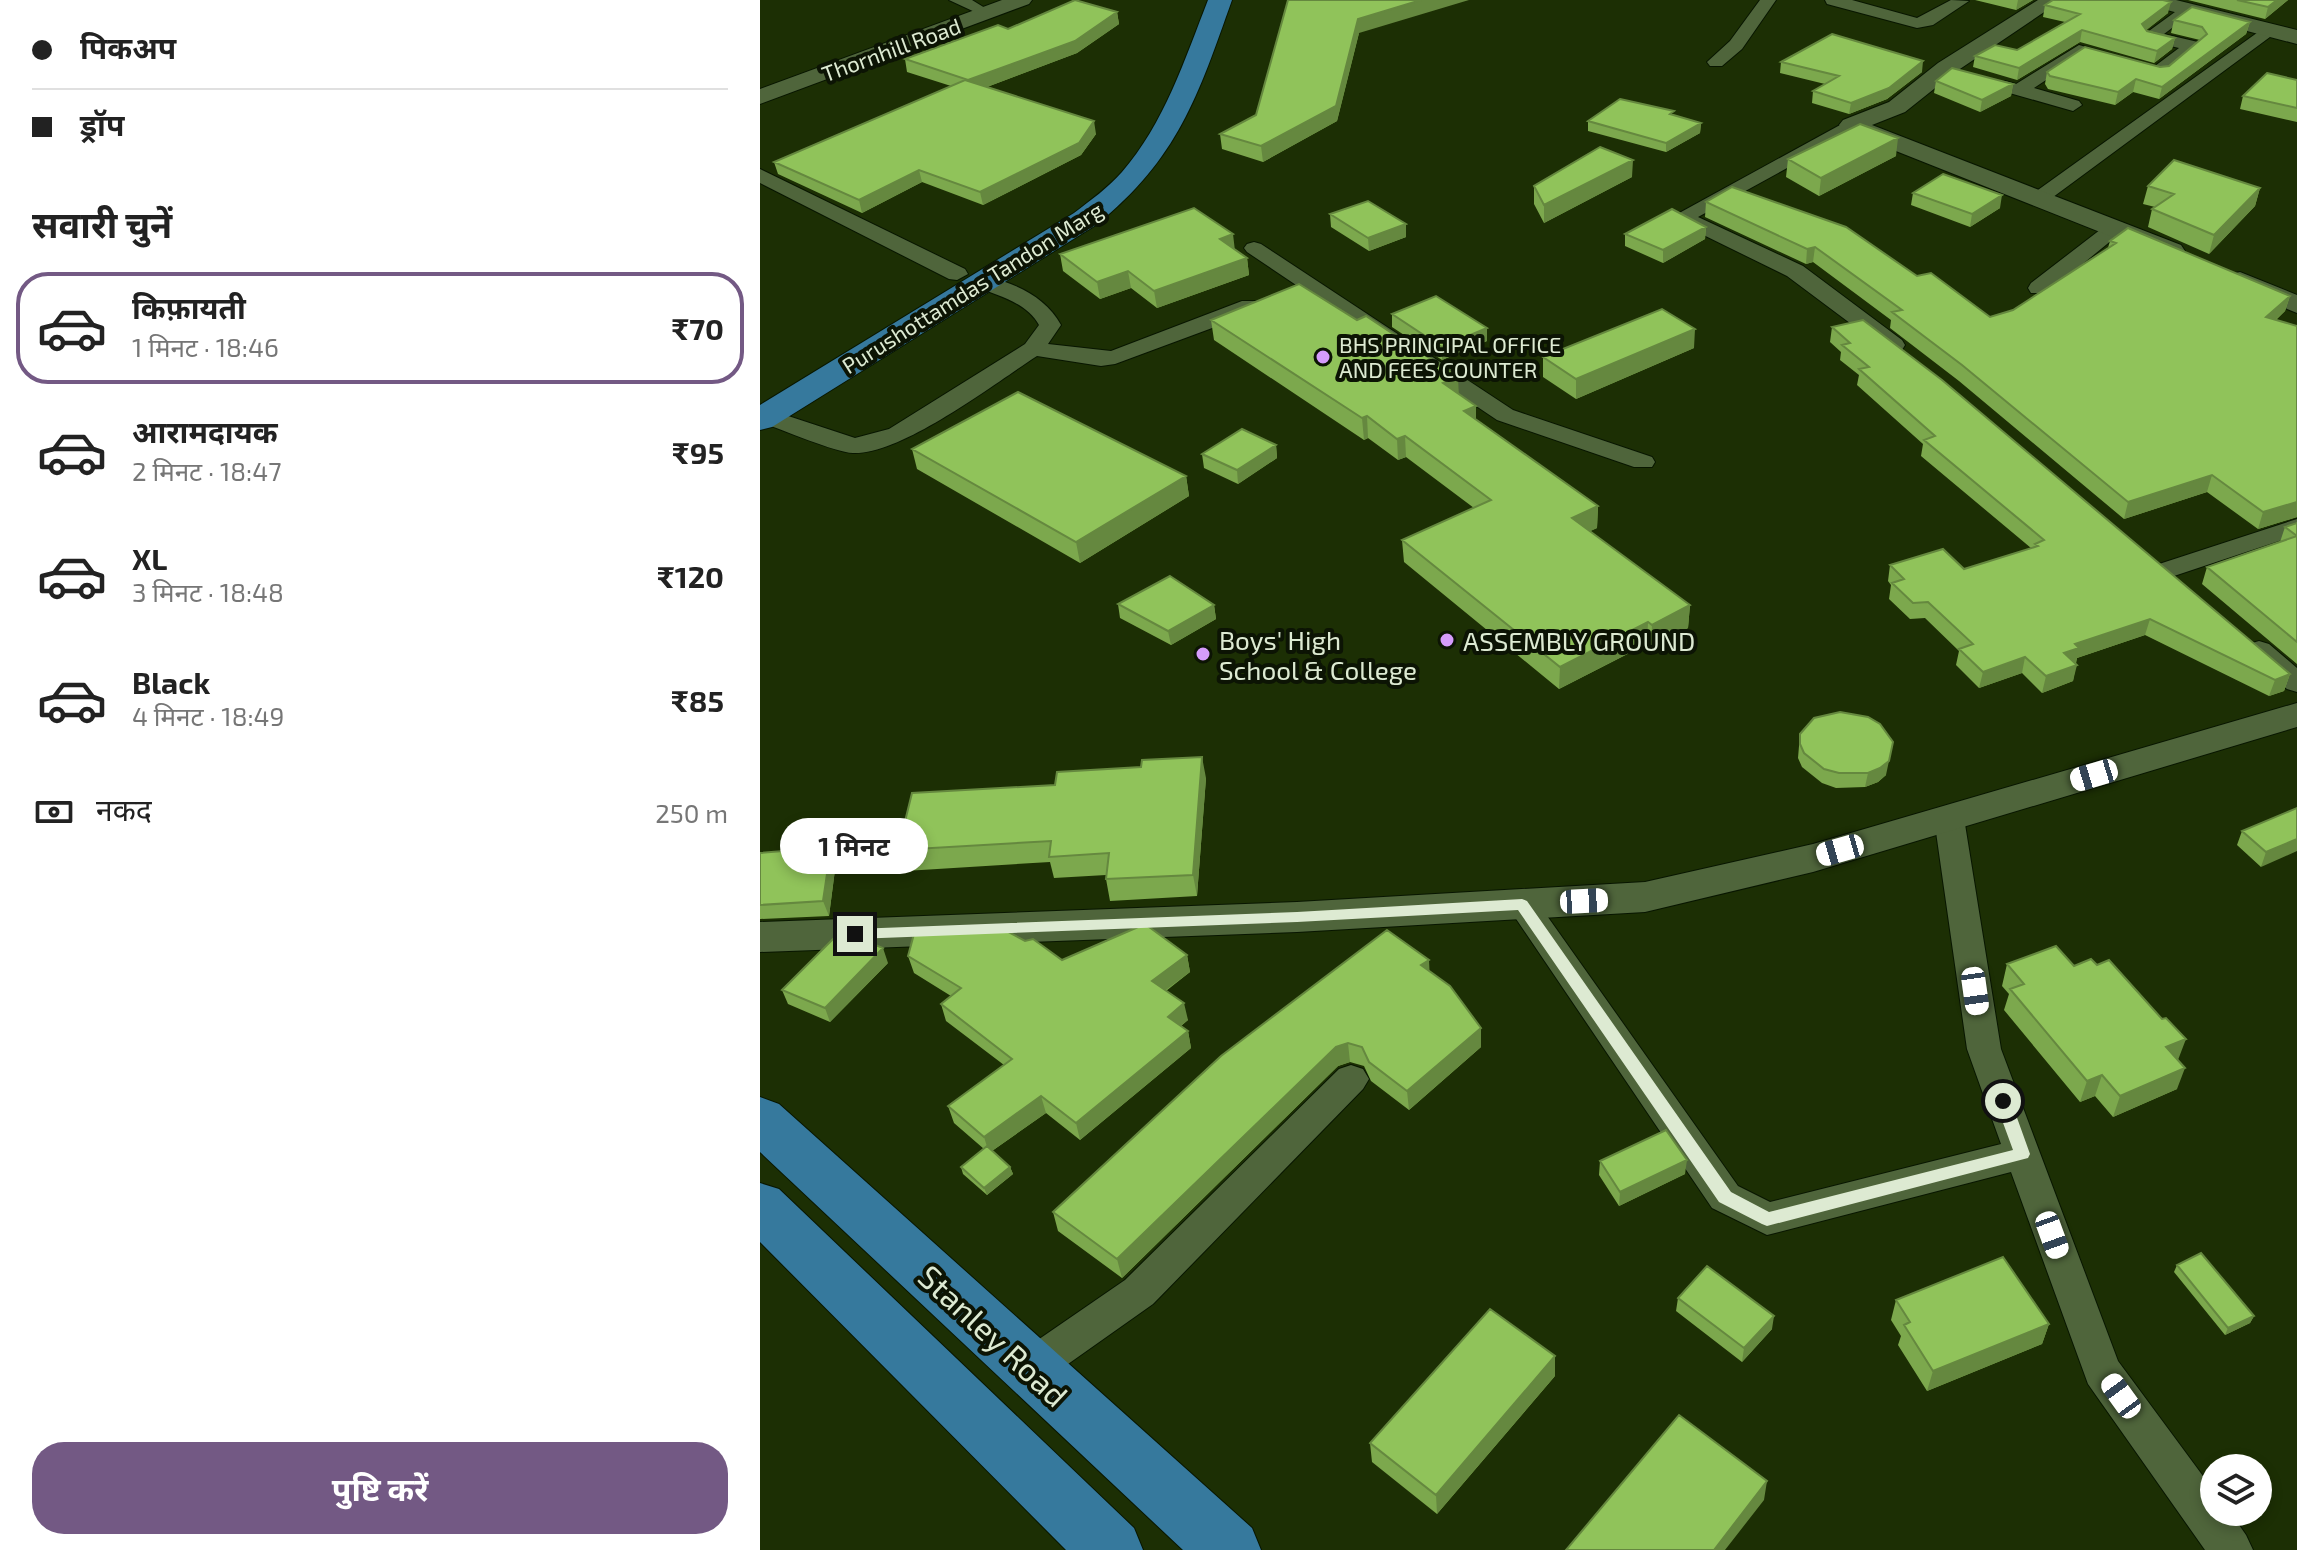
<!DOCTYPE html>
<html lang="hi">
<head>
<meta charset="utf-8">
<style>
  :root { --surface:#fff; --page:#f2f2f2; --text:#222; --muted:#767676; --line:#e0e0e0; --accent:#735984 }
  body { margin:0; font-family:"Exo 2","Noto Sans Devanagari",sans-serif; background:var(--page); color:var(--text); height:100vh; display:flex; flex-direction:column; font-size:30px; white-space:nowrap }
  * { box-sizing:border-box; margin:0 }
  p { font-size:26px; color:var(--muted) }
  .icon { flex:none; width:44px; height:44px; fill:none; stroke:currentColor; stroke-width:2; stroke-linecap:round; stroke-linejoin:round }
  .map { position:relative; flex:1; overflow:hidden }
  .details { display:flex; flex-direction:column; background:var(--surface); width:760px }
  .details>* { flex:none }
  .hud { display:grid; align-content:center; height:176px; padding:0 32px; background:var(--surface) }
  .fabs { position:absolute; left:1440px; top:1454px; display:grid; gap:16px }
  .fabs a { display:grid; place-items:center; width:72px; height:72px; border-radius:50%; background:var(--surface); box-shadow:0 4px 12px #0003; font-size:40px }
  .end { position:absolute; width:36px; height:36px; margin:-18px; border:10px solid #ddead2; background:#111; box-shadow:0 0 0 4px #111 }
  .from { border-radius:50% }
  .bubble { position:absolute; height:56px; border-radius:28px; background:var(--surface); box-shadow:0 4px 12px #0003; font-size:26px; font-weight:700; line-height:56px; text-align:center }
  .car { position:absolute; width:24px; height:48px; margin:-24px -12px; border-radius:10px; box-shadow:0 0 6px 2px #0007; background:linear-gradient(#fff 24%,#345 0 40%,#fff 0 76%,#345 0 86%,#fff 0) }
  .hud b { display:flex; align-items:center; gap:28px; height:76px; font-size:30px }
  .hud b+b { border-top:2px solid var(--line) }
  .hud i { width:20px; height:20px; background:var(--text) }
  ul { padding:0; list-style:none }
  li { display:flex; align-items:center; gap:24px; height:112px; margin:0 16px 12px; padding:0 16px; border:4px solid transparent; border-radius:32px }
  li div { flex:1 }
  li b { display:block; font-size:30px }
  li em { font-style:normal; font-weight:700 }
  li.selected { border-color:var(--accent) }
  li>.icon { width:72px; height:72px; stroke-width:1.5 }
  h2 { padding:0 32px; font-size:36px; line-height:96px }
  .pay { display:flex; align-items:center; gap:20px; height:88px; padding:0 32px; font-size:30px }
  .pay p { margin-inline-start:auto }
  .primary-button { display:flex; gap:16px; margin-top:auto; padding:16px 32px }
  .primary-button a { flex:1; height:92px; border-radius:32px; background:var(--accent); color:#fff; font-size:32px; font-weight:700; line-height:92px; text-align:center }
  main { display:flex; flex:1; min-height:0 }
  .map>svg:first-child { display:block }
</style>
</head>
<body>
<main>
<section class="details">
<div class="hud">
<b><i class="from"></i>पिकअप</b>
<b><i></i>ड्रॉप</b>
</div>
<h2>सवारी चुनें</h2>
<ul>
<li class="selected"><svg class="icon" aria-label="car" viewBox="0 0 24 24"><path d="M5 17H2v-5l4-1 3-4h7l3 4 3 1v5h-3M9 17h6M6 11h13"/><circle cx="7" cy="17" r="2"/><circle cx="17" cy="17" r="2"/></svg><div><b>किफ़ायती</b><p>1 मिनट · 18:46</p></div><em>₹70</em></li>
<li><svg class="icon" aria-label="car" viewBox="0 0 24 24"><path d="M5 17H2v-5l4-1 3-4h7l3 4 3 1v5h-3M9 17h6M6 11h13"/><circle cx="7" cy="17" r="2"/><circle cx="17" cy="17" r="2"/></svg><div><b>आरामदायक</b><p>2 मिनट · 18:47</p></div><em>₹95</em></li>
<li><svg class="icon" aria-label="car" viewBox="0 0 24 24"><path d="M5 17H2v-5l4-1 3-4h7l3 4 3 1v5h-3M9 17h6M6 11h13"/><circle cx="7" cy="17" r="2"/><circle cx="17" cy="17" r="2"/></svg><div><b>XL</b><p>3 मिनट · 18:48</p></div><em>₹120</em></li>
<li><svg class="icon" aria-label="car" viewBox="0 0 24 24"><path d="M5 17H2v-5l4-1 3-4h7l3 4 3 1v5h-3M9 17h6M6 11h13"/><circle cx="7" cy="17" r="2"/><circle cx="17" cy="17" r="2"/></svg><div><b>Black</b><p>4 मिनट · 18:49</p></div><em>₹85</em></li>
</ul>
<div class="pay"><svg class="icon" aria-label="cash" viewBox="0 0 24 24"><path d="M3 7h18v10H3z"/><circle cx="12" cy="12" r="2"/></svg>नकद<p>250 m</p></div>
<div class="primary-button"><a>पुष्टि करें</a></div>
</section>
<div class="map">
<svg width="1537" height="1550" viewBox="0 0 1537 1550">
  <rect width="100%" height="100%" fill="#1c2f04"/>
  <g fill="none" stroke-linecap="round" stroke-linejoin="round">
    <g stroke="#081600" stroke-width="2">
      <path id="minor" d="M189 0H212L225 8 217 13Z
        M1000 0H1016L982 49 962 66H950L947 62 970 41Z
        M1065 0H1092L1157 18 1191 0 1209 1 1173 25 1157 28 1067 4Z
        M1426 4 1434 9 1432 13 1404 34 1438 42 1441 46 1404 76 1398 77 1322 56 1274 88 1319 101 1322 105 1313 111 1239 90 1236 86 1245 81 1256 84 1319 45 1395 66 1419 48 1385 40 1382 36Z
        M1508 25 1514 26 1517 30 1514 34 1285 203H1271L1268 199 1271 195Z
        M1091 119 1098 121 1100 125 1098 129 938 217 1043 266 1142 340 1145 345 1142 350H1126L1027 276 915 221 912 217Z
        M0 169 205 269 208 274 197 280 189 279 0 183Z
        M1356 221 1363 223 1366 227 1363 231 1287 293H1271L1268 288 1271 283 1349 223Z
        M494 242 501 244 753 410 892 457 895 462 892 467H874L737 420 487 252 484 248 487 244Z
        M225 276C255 283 286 297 301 325L288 344 351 351 482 301H498L501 306 498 311 355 364 341 366 277 356C235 383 142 455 93 453 74 452 21 429 0 422V411L7 409 95 438 129 429 265 344 279 325C267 303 239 296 217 287L214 282Z
        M1537 519V535L1405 579 1396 577 1392 571 1396 565Z
        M1499 641 1509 644 1537 668V692L1527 689 1489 656 1485 650 1489 644Z
        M1189 807 1200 810 1204 818 1241 1049 1358 1361 1454 1491V1512H1470L1486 1535 1493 1550H1445L1328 1384 1251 1172 1007 1235 952 1208 746 904 751 896 762 892 773 896 978 1186 1010 1202 1241 1144 1207 1049 1174 818 1178 810Z
        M591 1065 603 1069 609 1079 603 1089 393 1304 284 1381 270 1386 256 1381 250 1368 256 1355 365 1280 579 1069Z"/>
    </g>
    <g stroke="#081600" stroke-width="2">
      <path id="tertiary" d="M242 0H272L269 4 0 104V89Z
        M1278 0H1302L1194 73 1145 112 1112 125 1421 245 1425 251 1421 257H1403L1083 130 1079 125 1083 120 1129 102 1178 63Z
        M1381 0H1416L1537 30V44L1384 4Z
        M1480 272 1537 295V313L1470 286 1466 280 1470 274Z
        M1537 703V727L1053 872 885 912 537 932 0 952V922L537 902 885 882 1053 844Z"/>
    </g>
    <g stroke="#081600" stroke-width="2">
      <path id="primary" d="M448 0H472C438 96 418 159 336 225L12 427 0 430V405L314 213C331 200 348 188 362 172 404 124 425 59 448 0Z
        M0 1097 19 1104 492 1528 501 1550H423L0 1152Z
        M0 1183 19 1189 374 1528 383 1550H306L0 1242Z"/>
    </g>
    <use href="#minor" fill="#4f653b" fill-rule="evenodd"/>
    <use href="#tertiary" fill="#4f653b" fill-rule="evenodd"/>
    <use href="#primary" fill="#36799d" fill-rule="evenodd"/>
  </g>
  <path fill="#7ca84d" d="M1215 0H1273L1256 10Z
    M1428 0H1528L1505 19Z
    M1285 5 1408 13 1386 30 1415 38 1412 49 1394 63 1320 42 1257 80 1213 67 1215 56 1257 50 1305 22 1283 17Z
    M357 12 359 24 317 53 227 87 336 134 321 155 223 205 162 182 102 213 18 174 14 162 191 86 147 72 145 59 248 29Z
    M1414 20 1490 22 1486 34 1399 99 1373 92 1355 105 1288 89 1285 84 1287 72 1400 67 1409 66 1440 40 1411 33Z
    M599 33 577 121 503 162 462 149 460 134 496 115Z
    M1021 62 1162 72 1127 99 1089 114 1052 103 1053 91 1065 84 1020 73Z
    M1537 80V122L1480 109 1483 96Z
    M1176 81 1253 84 1251 96 1220 112 1174 93Z
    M828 121 941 123 940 133 906 152 828 131Z
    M1136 156 1059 196 1026 177 1028 159Z
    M872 177 784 223 774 204V186Z
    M1388 186 1500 188 1495 206 1449 254 1388 227 1392 209 1395 207 1383 204Z
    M1153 193 1240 208 1210 227 1151 205Z
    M946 202 1157 276 1230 317 1253 310 1348 248 1350 241 1530 296 1525 311 1516 320 1537 517 1498 529 1447 492 1364 519 1199 381 1130 328 1131 320 1053 262 1046 264 945 217Z
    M570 214 646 224V237L609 251 571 227Z
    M946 227 945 239 903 263 865 246V234Z
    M475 249 487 258 489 275 397 308 371 288 340 299 303 271 300 254Z
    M632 314 727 341 682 360 632 327Z
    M451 320 698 394 716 406V419L838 506 837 528 830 531 930 605 928 628 891 647 887 644 799 689 644 562 642 540 714 508 646 457 638 460 608 438 604 440 454 340Z
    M1072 327 1530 674 1524 691 1509 696 1385 635 1317 658 1313 681 1282 693 1262 673 1219 688 1196 665 1199 651 1165 618 1150 619 1129 599 1131 585 1128 581 1130 565 1204 569 1271 548 1161 456 1163 444 1097 385 1099 375 1080 360 1081 352 1070 342Z
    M934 348 816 399 783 377V357Z
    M516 445 517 458 478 484 444 468 442 454Z
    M152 449 426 476 429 496 320 563 157 469Z
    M1537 523V664L1442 584 1447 567 1520 542 1525 527Z
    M358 604 454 605 456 619 411 645 360 618Z
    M1040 734 1126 775 1118 782 1105 787 1076 788 1062 783 1042 767 1038 758Z
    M446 778 437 896 350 901 346 879V875L294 878 290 862 145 871 138 850Z
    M1537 808 1501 867 1477 845 1482 831Z
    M71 847 76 862 69 916 0 919V853Z
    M265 941 302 960 427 955 430 972 406 991 428 1020 421 1026 428 1031 431 1048 320 1140 286 1113 232 1151 250 1167 253 1174 227 1195 203 1174 201 1167 224 1149 194 1123 188 1106 244 1065 186 1021 181 1004 191 996 154 973 148 956Z
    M128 963 70 1022 28 1004 22 990Z
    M1247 964 1314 966 1418 1060 1417 1089 1353 1117 1335 1096 1320 1102 1244 1010 1249 994 1242 986Z
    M669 971 721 1028V1047L649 1110 611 1081 604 1066 590 1062 578 1066 362 1278 298 1231 293 1212Z
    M840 1161 925 1174 859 1206 839 1175Z
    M1417 1265 1494 1316 1490 1323 1465 1335 1414 1272Z
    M918 1298 1012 1329 982 1362 916 1311Z
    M1136 1300 1289 1324 1282 1344 1167 1391 1138 1345 1141 1336 1131 1320Z
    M795 1376 677 1514 612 1462 610 1443Z"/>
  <path fill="#65883f" d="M661 0H709L599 33 577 121 503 162 501 146 598 19Z
    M1258 0H1273L1256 10Z
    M1517 0H1528L1505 19 1508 7Z
    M1411 2 1408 13 1379 36 1382 24Z
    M357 12 359 24 317 53 211 93 208 80Z
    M1490 22 1486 34 1399 99 1402 87Z
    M1322 30 1320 42 1257 80 1259 68Z
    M1415 38 1412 49 1394 63 1397 51Z
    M1163 61 1162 72 1127 99 1089 114 1091 103Z
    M1376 79 1373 92 1355 105 1358 92Z
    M1253 84 1251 96 1220 112 1222 100Z
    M334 121 336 134 321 155 223 205 220 192Z
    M941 123 940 133 906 152V143Z
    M1138 138 1136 156 1059 196 1061 178Z
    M873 160 872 177 784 223V205Z
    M159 170 162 182 102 213 99 200Z
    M1500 188 1495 206 1449 254 1454 235Z
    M1242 195 1240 208 1210 227 1212 214Z
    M646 224V237L609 251 608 238Z
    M946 227 945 239 903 263V250Z
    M473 234 475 251 460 239Z
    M1055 247 1053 262 1046 264 1047 249Z
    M487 258 489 275 397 308 394 291Z
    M368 271 371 288 340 299 337 282Z
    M1530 296 1525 311 1501 333 1506 317Z
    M727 328V341L682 360V347Z
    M935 329 934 348 816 399V379Z
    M698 377 699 398 683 383Z
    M716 406V427L704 411Z
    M607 416 608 438 604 440 602 418Z
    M645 436 646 457 638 460 637 439Z
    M516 445 517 458 478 484 477 470Z
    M1452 475 1447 492 1364 519 1368 502Z
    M426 476 429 496 320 563 316 542Z
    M1537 502V517L1498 529 1503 512Z
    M838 506 837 528 812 540V518Z
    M454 605 456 619 411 645 408 631Z
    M930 605 928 628 891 647 892 625Z
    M1390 619 1385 635 1317 658 1315 664 1304 653 1315 644Z
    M888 622 887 644 799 689 800 667Z
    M1265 657 1262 673 1219 688 1223 672Z
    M1317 665 1313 681 1282 693 1286 676Z
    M1530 674 1524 691 1509 696 1515 680Z
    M1133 742 1126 775 1118 782 1105 787 1108 773Z
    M442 757 446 778 437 896 433 875Z
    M1537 839V851L1501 867 1506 852Z
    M71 847 76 862 69 916 63 901Z
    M123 948 128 963 70 1022 65 1008Z
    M427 955 430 972 395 998 392 981Z
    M669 960 670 980 661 965Z
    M424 1003 428 1020 411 1034 408 1017Z
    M721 1028V1047L649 1110 647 1091Z
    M428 1031 431 1048 320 1140 316 1123Z
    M1426 1039 1418 1060 1406 1047Z
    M588 1043 590 1062 578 1066 362 1278 357 1259 576 1047Z
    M1425 1068 1417 1089 1353 1117 1360 1096Z
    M1342 1075 1335 1096 1320 1102 1327 1081Z
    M281 1096 286 1113 229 1153 224 1137Z
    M927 1160 925 1174 859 1206 860 1192Z
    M250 1167 253 1174 227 1195 224 1188Z
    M1014 1316 1012 1329 982 1362 984 1348Z
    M1494 1316 1490 1323 1465 1335 1468 1328Z
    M1289 1324 1282 1344 1167 1391 1173 1371Z
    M795 1356V1376L677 1514 676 1495Z
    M1007 1481 1004 1500 965 1550H954Z"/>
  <path fill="#90c35a" stroke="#65883f" stroke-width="2" d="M315 0 357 12 315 41 208 80 145 59 238 25 248 29Z
    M528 0H661L598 19 576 106 501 146 460 134 496 115Z
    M1293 0H1403L1411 2 1382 24 1387 31 1415 38 1397 51 1322 30 1259 68 1215 56 1235 45 1257 50 1320 14 1285 5Z
    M1477 0H1517L1508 7Z
    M1432 7 1490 22 1402 87 1376 79 1358 92 1290 76 1287 72 1325 47 1400 67 1409 66 1447 34 1442 27 1414 20Z
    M1072 34 1163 61 1129 88 1091 103 1053 91 1079 76 1021 62Z
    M1192 68 1253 84 1222 100 1176 81Z
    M1507 73 1537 80V108L1483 96Z
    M205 80 334 121 319 143 220 192 159 170 99 200 14 162Z
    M860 99 914 111 910 114 941 123 906 143 828 121Z
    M1100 124 1138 138 1061 178 1028 159Z
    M840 147 873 160 784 205 774 186Z
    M1414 160 1500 188 1454 235 1392 209 1414 194 1388 186Z
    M1183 174 1242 195 1212 214 1153 193Z
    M972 187 1086 227 1157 276 1171 273 1230 317 1253 310 1356 243 1350 241 1368 228 1530 296 1506 317 1537 326V502L1503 512 1452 475 1368 502 1202 365 1132 312 1142 310 1055 247 1047 249 946 202Z
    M608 201 646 224 608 238 570 214Z
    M434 208 473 234 460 239 487 258 394 291 368 271 337 282 300 254Z
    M912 209 946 227 903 250 865 234Z
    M539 284 597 320 606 316 698 377 683 383 716 406 704 411 838 506 812 518 930 605 892 625 888 622 800 667 642 540 731 500 645 436 637 439 607 416 602 418 451 320Z
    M676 296 727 328 682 347 632 314Z
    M902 309 935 329 816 379 783 357Z
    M1103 320 1182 380 1530 674 1515 680 1390 619 1315 644 1319 648 1304 653 1317 665 1286 676 1265 657 1223 672 1199 649 1213 644 1168 602 1153 603 1132 583 1144 579 1130 565 1183 549 1204 569 1278 546 1275 544 1284 540 1164 440 1175 436 1099 369 1109 367 1082 345 1090 343 1072 327Z
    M258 392 426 476 316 542 152 449Z
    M482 429 516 445 477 470 442 454Z
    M1537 523V642L1447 567 1537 536 1525 527Z
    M410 576 454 605 408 631 358 604Z
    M1080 712 1108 717 1120 724 1133 742 1129 761 1120 768 1108 773H1079L1064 769 1044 753 1040 744V734L1054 718Z
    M442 757 433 875 346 879 349 853 289 857 291 841 138 850 152 793 295 785 297 772 381 767 382 760Z
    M1537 808V839L1506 852 1482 831Z
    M71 847 63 901 0 905V853Z
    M385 924 427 955 392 981 424 1003 408 1017 428 1031 316 1123 281 1096 224 1137 188 1106 252 1059 181 1004 201 988 148 956 154 934 243 929 265 941 273 939 302 960Z
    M627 930 669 960 661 965 690 986 721 1028 647 1091 609 1062 602 1047 588 1043 576 1047 357 1259 293 1212 461 1056Z
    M96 937 123 948 65 1008 22 990 74 938Z
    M1296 946 1314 966 1331 959 1337 965 1349 960 1402 1019 1406 1018 1426 1039 1406 1047 1425 1068 1360 1096 1342 1075 1327 1081 1250 989 1264 984 1247 964Z
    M906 1130 927 1160 860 1192 840 1161Z
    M227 1146 250 1167 224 1188 201 1167Z
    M1441 1253 1494 1316 1468 1328 1417 1265Z
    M1243 1257 1289 1324 1173 1371 1144 1325 1150 1322 1136 1300Z
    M947 1266 1014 1316 984 1348 918 1298Z
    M730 1309 795 1356 676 1495 610 1443Z
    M919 1415 1007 1481 954 1550H806Z"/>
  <path fill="#ddead2" d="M762 899 767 901 971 1192 1009 1212 1253 1150 1235 1101 1243 1095 1251 1101 1270 1154 1268 1158 1007 1226 1002 1224 959 1202 758 910 537 922 95 939 88 934 95 929 537 912Z"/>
  <g fill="#d59cfb" stroke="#0c1404" stroke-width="3">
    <circle cx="563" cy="357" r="8"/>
    <circle cx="687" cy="640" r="8"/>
    <circle cx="443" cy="654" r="8"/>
  </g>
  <g text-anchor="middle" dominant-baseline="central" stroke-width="8" stroke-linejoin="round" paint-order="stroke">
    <g font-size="22" fill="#ddead2" stroke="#0c1404">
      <text transform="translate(131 49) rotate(-20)">Thornhill Road</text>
      <text transform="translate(212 287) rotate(-32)">Purushottamdas Tandon Marg</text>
    </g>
    <g font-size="22" fill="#ddead2" stroke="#0c1404" text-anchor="start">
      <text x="579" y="344">BHS PRINCIPAL OFFICE<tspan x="579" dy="25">AND FEES COUNTER</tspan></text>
    </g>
    <g font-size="26" fill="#ddead2" stroke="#0c1404" text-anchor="start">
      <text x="459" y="639">Boys' High<tspan x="459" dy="30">School &amp; College</tspan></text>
      <text x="703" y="640">ASSEMBLY GROUND</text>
    </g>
    <g font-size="32" fill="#ddead2" stroke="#0c1404">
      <text transform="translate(234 1335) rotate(43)">Stanley Road</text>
    </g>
  </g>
</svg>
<div class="fabs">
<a><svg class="icon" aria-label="layers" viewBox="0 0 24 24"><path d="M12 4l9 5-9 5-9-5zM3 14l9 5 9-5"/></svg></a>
</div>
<i class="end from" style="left:1243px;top:1101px"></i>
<i class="end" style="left:95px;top:934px"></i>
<div class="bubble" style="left:20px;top:818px;width:148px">1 मिनट</div>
<i class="car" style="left:1334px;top:775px;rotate:253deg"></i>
<i class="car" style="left:1080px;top:850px;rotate:254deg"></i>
<i class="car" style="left:824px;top:901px;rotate:87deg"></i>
<i class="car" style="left:1215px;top:991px;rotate:172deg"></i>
<i class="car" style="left:1292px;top:1235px;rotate:160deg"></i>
<i class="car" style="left:1361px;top:1396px;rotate:324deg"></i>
</div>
</main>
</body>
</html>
